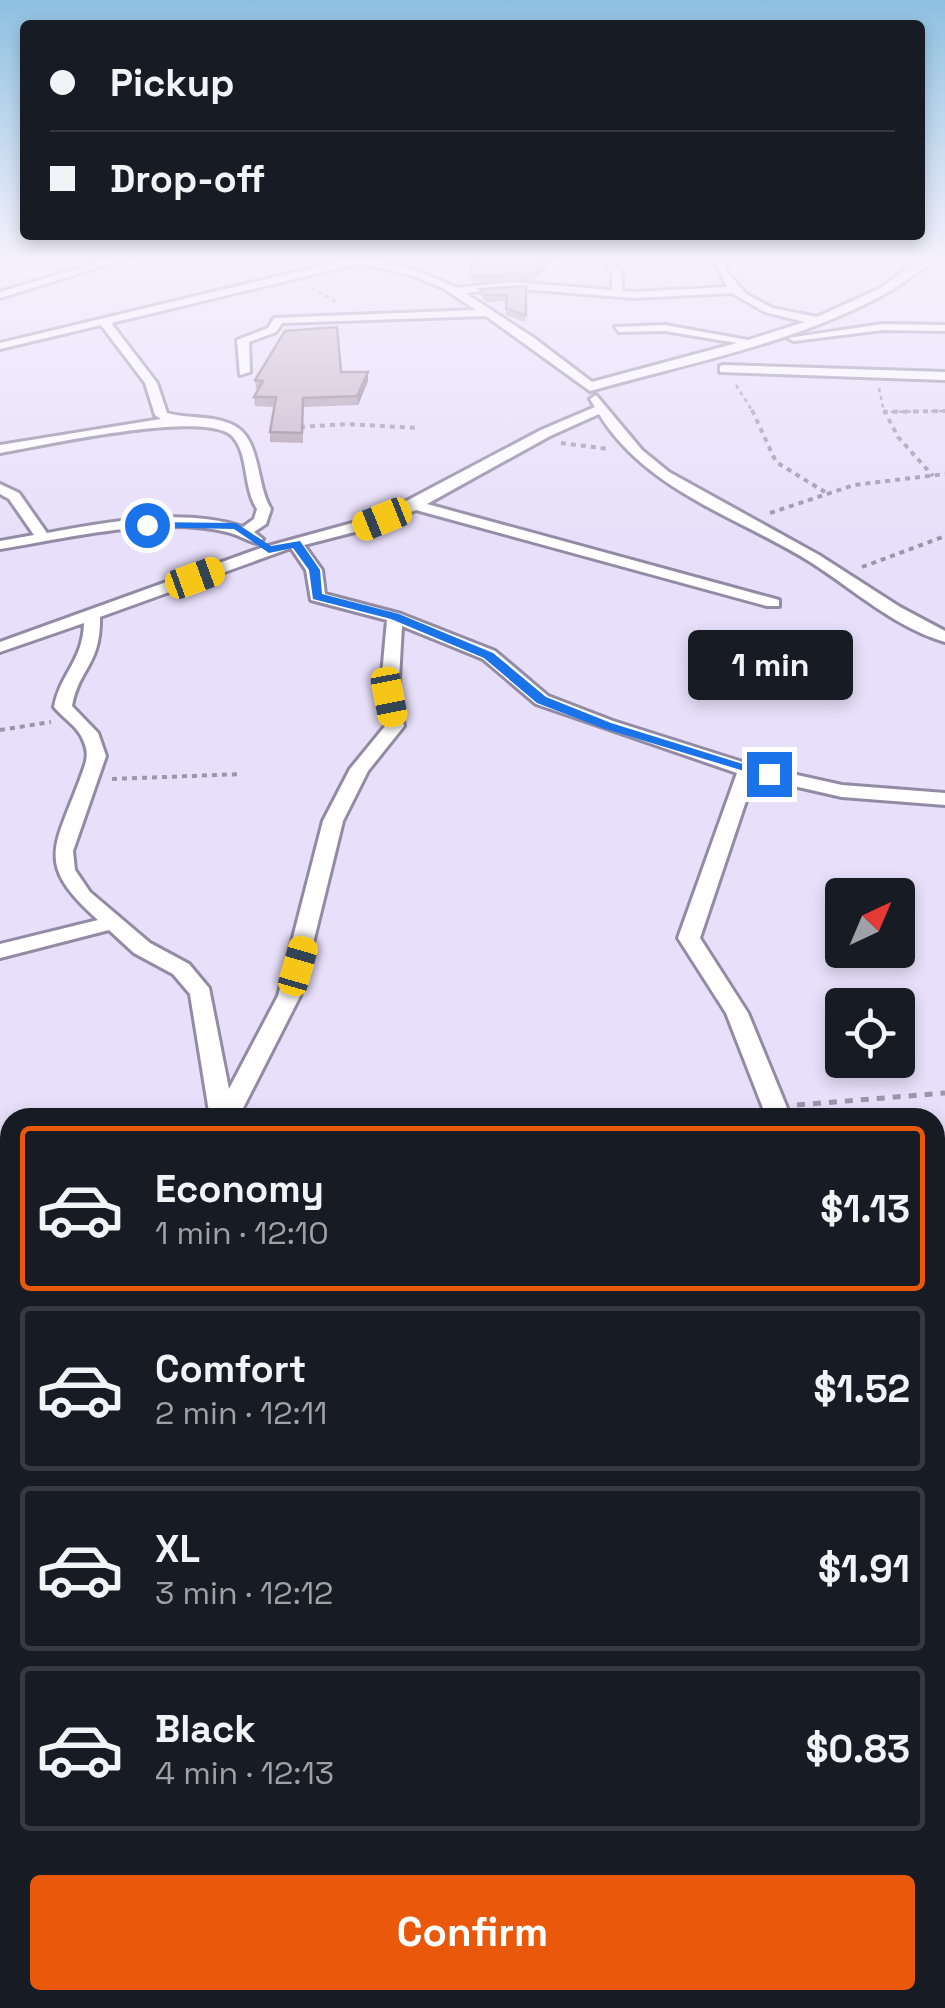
<!DOCTYPE html>
<html lang="en">
<head>
<meta charset="utf-8">
<style>
  :root { --surface:#171b24; --page:#20242c; --text:#f1f3f6; --muted:#9ea1a6; --line:#363941; --accent:#ea580c }
  body { margin:0; font-family:"Space Grotesk",sans-serif; background:var(--page); color:var(--text); height:100vh; display:flex; flex-direction:column; font-size:38px; white-space:nowrap }
  * { box-sizing:border-box; margin:0 }
  p { font-size:32px; color:var(--muted) }
  .icon { flex:none; width:55px; height:55px; fill:none; stroke:currentColor; stroke-width:2; stroke-linecap:round; stroke-linejoin:round }
  .map { position:relative; flex:1; overflow:hidden }
  .panel { position:absolute; left:0px; top:1108px; width:945px; height:902px; display:flex; flex-direction:column; background:var(--surface); border-radius:30px 30px 0 0; box-shadow:0 5px 15px #0003 }
  .panel>* { flex:none }
  .guide { position:absolute; left:20px; top:20px; width:905px; height:220px; border-radius:10px; box-shadow:0 5px 15px #0003; display:grid; align-content:center; height:220px; padding:0 30px; background:var(--surface) }
  .needle { width:65px; rotate:44deg }
  .fabs { position:absolute; left:825px; top:878px; display:grid; gap:20px }
  .fabs a { display:grid; place-items:center; width:90px; height:90px; border-radius:10px; background:var(--surface); box-shadow:0 5px 15px #0003; font-size:50px }
  .end { position:absolute; width:45px; height:45px; margin:-22px; border:12px solid #1a73e8; background:#fff; box-shadow:0 0 0 5px #fff }
  .from { border-radius:50% }
  .bubble { position:absolute; height:70px; border-radius:10px; background:var(--surface); box-shadow:0 5px 15px #0003; font-size:32px; font-weight:800; line-height:70px; text-align:center }
  .car { position:absolute; width:30px; height:60px; margin:-30px -15px; border-radius:12px; box-shadow:0 0 8px 2px #0007; background:linear-gradient(#f5c518 24%,#345 0 40%,#f5c518 0 76%,#345 0 86%,#f5c518 0) }
  .guide b { display:flex; align-items:center; gap:35px; height:95px; font-size:38px }
  .guide b+b { border-top:2px solid var(--line) }
  .guide i { width:25px; height:25px; background:var(--text) }
  ul { padding:18px 0 0; list-style:none }
  li { display:flex; align-items:center; gap:30px; height:165px; margin:0 20px 15px; padding:0 10px; border:5px solid var(--line); border-radius:10px }
  li div { flex:1 }
  li b { display:block; font-size:38px }
  li em { font-style:normal; font-weight:800 }
  li.selected { border-color:var(--accent) }
  li>.icon { width:90px; height:90px; stroke-width:1.5 }
  .cta { display:flex; gap:20px; margin-top:auto; padding:20px 30px }
  .cta a { flex:1; height:115px; border-radius:10px; background:var(--accent); color:#fff; font-size:40px; font-weight:800; line-height:115px; text-align:center }
  .map>svg:first-child { display:block }
</style>
</head>
<body>
<div class="map">
<svg width="945" height="2008" viewBox="0 0 945 2008">
  <rect width="100%" height="100%" fill="#e8dffa"/>
  <g fill="none" stroke-linecap="round" stroke-linejoin="round">
    <g stroke="#938ba4" stroke-width="6">
      <path id="minor" d="M116 257H132L0 298V292Z
        M359 257H375L374 260 418 271 457 288 510 282 612 290V273L599 257H609L622 273V291L634 292 727 287 713 257H723L728 273 746 294 772 308 817 317 879 289 923 258 939 257C918 271 898 288 875 299 787 345 685 364 590 391L486 316 282 323 276 332 249 342 250 372 240 375 237 340 268 328 274 318 476 310 443 288 411 275 361 263 111 323 157 383 167 413C187 419 210 415 231 424 262 437 255 484 271 509L266 524 254 532 263 539 256 543C246 540 237 534 227 532 159 515 68 538 0 549V541L34 535 9 499 0 494V484L19 493 47 533C108 522 182 507 243 527L254 519 257 509C243 488 249 455 233 437 208 408 41 446 0 453V445L161 419 155 415 145 383 101 325 0 349V343ZM510 288 634 298 732 293 765 312 805 322 748 340 665 325 615 327 619 332 665 331 737 343 592 382 534 338 465 293Z
        M883 324 945 325V331L883 330 794 341 788 338Z
        M724 365 945 372V380L720 372V366Z
        M596 395 642 450 669 472 819 555 900 607 945 631V642C896 628 854 590 812 563 739 517 647 492 599 414L550 436 427 504 779 600V606H767L416 510 374 527 304 545 322 570 325 594 401 614 495 651 548 696 613 721 752 765 842 785 945 793V805L842 797 754 777 700 938 748 1013 787 1108 784 1114H766L763 1108 726 1013 678 938 737 773 536 704 483 659 402 626 398 697 404 726 368 771 343 821 300 996 238 1118H210L190 994 173 974 134 953 109 930 0 958V944L98 920C35 864 54 849 80 779 85 765 90 756 84 742 79 727 64 719 54 707 60 674 83 661 84 623L0 652V642L261 548 378 516 541 430 595 407 590 399ZM291 548 306 570 311 600 387 620 380 697 386 725 350 769 323 821 278 996 229 1089 209 988 189 964 150 943 90 892 75 870 73 851 106 756 98 733 72 706C79 668 101 665 100 617Z
        M0 1245 10 1248V1270L0 1267Z
        M10 1315V1343L0 1346V1318Z
        M0 1401 10 1404V1429L0 1426Z
        M935 1558 945 1562V1595L935 1591Z
        M81 2000H121L120 2008H80Z"/>
    </g>
    <path stroke="#9c95aa" stroke-width="2.5" stroke-dasharray="4 4" stroke-linecap="butt" d="M311 288 337 302
      M736 385 753 412
      M879 388 884 412
      M883 412 945 411"/>
    <path stroke="#9c95aa" stroke-width="4" stroke-dasharray="5 5" stroke-linecap="butt" d="M752 410 776 462 825 492
      M884 410 898 437 933 476
      M883 412 945 411
      M300 427 347 424 419 428
      M561 443 609 449
      M770 513 854 485 945 474
      M862 567 945 536
      M0 730 51 722
      M112 779 242 774"/>
    <path stroke="#9c95aa" stroke-width="5" stroke-dasharray="8 8" stroke-linecap="butt" d="M797 1105 945 1093
      M705 1118 752 1111"/>
    <use href="#minor" fill="#fff" fill-rule="evenodd"/>
  </g>
  <path fill="#ac9bae" d="M555 257 534 280 474 282 470 273V267Z
    M526 286 525 322 506 315V301L486 302 480 295V289Z
    M341 372H368V381L358 405 303 407V443L270 442V432L274 407 255 406 254 397 258 389H256L255 380Z"/>
  <path fill="#8c7e8d" d="M550 257H555L534 280V274Z
    M368 372V381L358 405 357 396Z"/>
  <path fill="#c8b4ca" stroke="#8c7e8d" stroke-width="2.5" d="M475 257H550L534 274 474 276 470 267Z
    M526 286V316L506 308 507 295H486L480 289Z
    M337 327 341 372H368L357 396 303 398 302 433 270 432 276 397H254L263 381 255 380 285 331Z"/>
  <linearGradient id="sky" x2="0" y2="1"><stop stop-color="#8dc0e0"/><stop offset="0.48" stop-color="#f5f1fd"/><stop offset="1" stop-color="#f5f1fd" stop-opacity="0"/></linearGradient>
  <rect width="945" height="538" fill="url(#sky)"/>
  <path fill="#1a73e8" d="M147 522 236 523 271 546 300 541 320 570 322 594 399 614 493 653 546 697 611 723 775 774 764 777 602 728 537 703 484 658 391 619 313 599 309 570 293 548 269 553 234 529 143 527Z"/>
</svg>
<div class="fabs">
<a><svg class="needle" viewBox="-14 -14 28 28"><path d="M0-13l5 13h-10z" fill="#e53935"/><path d="M0 13l5-13h-10z" fill="#9ea1a6"/></svg></a>
<a><svg class="icon" aria-label="locate" viewBox="0 0 24 24"><circle cx="12" cy="12" r="6"/><path d="M12 2v4M12 18v4M2 12h4M18 12h4"/></svg></a>
</div>
<i class="end from" style="left:147px;top:525px"></i>
<i class="end" style="left:769px;top:774px"></i>
<div class="bubble" style="left:688px;top:630px;width:165px">1 min</div>
<i class="car" style="left:382px;top:519px;rotate:248deg"></i>
<i class="car" style="left:195px;top:578px;rotate:70deg"></i>
<i class="car" style="left:389px;top:697px;rotate:169deg"></i>
<i class="car" style="left:298px;top:966px;rotate:16deg"></i>
<div class="guide">
<b><i class="from"></i>Pickup</b>
<b><i></i>Drop-off</b>
</div>
<section class="panel">
<ul>
<li class="selected"><svg class="icon" aria-label="car" viewBox="0 0 24 24"><path d="M5 17H2v-5l4-1 3-4h7l3 4 3 1v5h-3M9 17h6M6 11h13"/><circle cx="7" cy="17" r="2"/><circle cx="17" cy="17" r="2"/></svg><div><b>Economy</b><p>1 min · 12:10</p></div><em>$1.13</em></li>
<li><svg class="icon" aria-label="car" viewBox="0 0 24 24"><path d="M5 17H2v-5l4-1 3-4h7l3 4 3 1v5h-3M9 17h6M6 11h13"/><circle cx="7" cy="17" r="2"/><circle cx="17" cy="17" r="2"/></svg><div><b>Comfort</b><p>2 min · 12:11</p></div><em>$1.52</em></li>
<li><svg class="icon" aria-label="car" viewBox="0 0 24 24"><path d="M5 17H2v-5l4-1 3-4h7l3 4 3 1v5h-3M9 17h6M6 11h13"/><circle cx="7" cy="17" r="2"/><circle cx="17" cy="17" r="2"/></svg><div><b>XL</b><p>3 min · 12:12</p></div><em>$1.91</em></li>
<li><svg class="icon" aria-label="car" viewBox="0 0 24 24"><path d="M5 17H2v-5l4-1 3-4h7l3 4 3 1v5h-3M9 17h6M6 11h13"/><circle cx="7" cy="17" r="2"/><circle cx="17" cy="17" r="2"/></svg><div><b>Black</b><p>4 min · 12:13</p></div><em>$0.83</em></li>
</ul>
<div class="cta"><a>Confirm</a></div>
</section>
</div>
</body>
</html>
